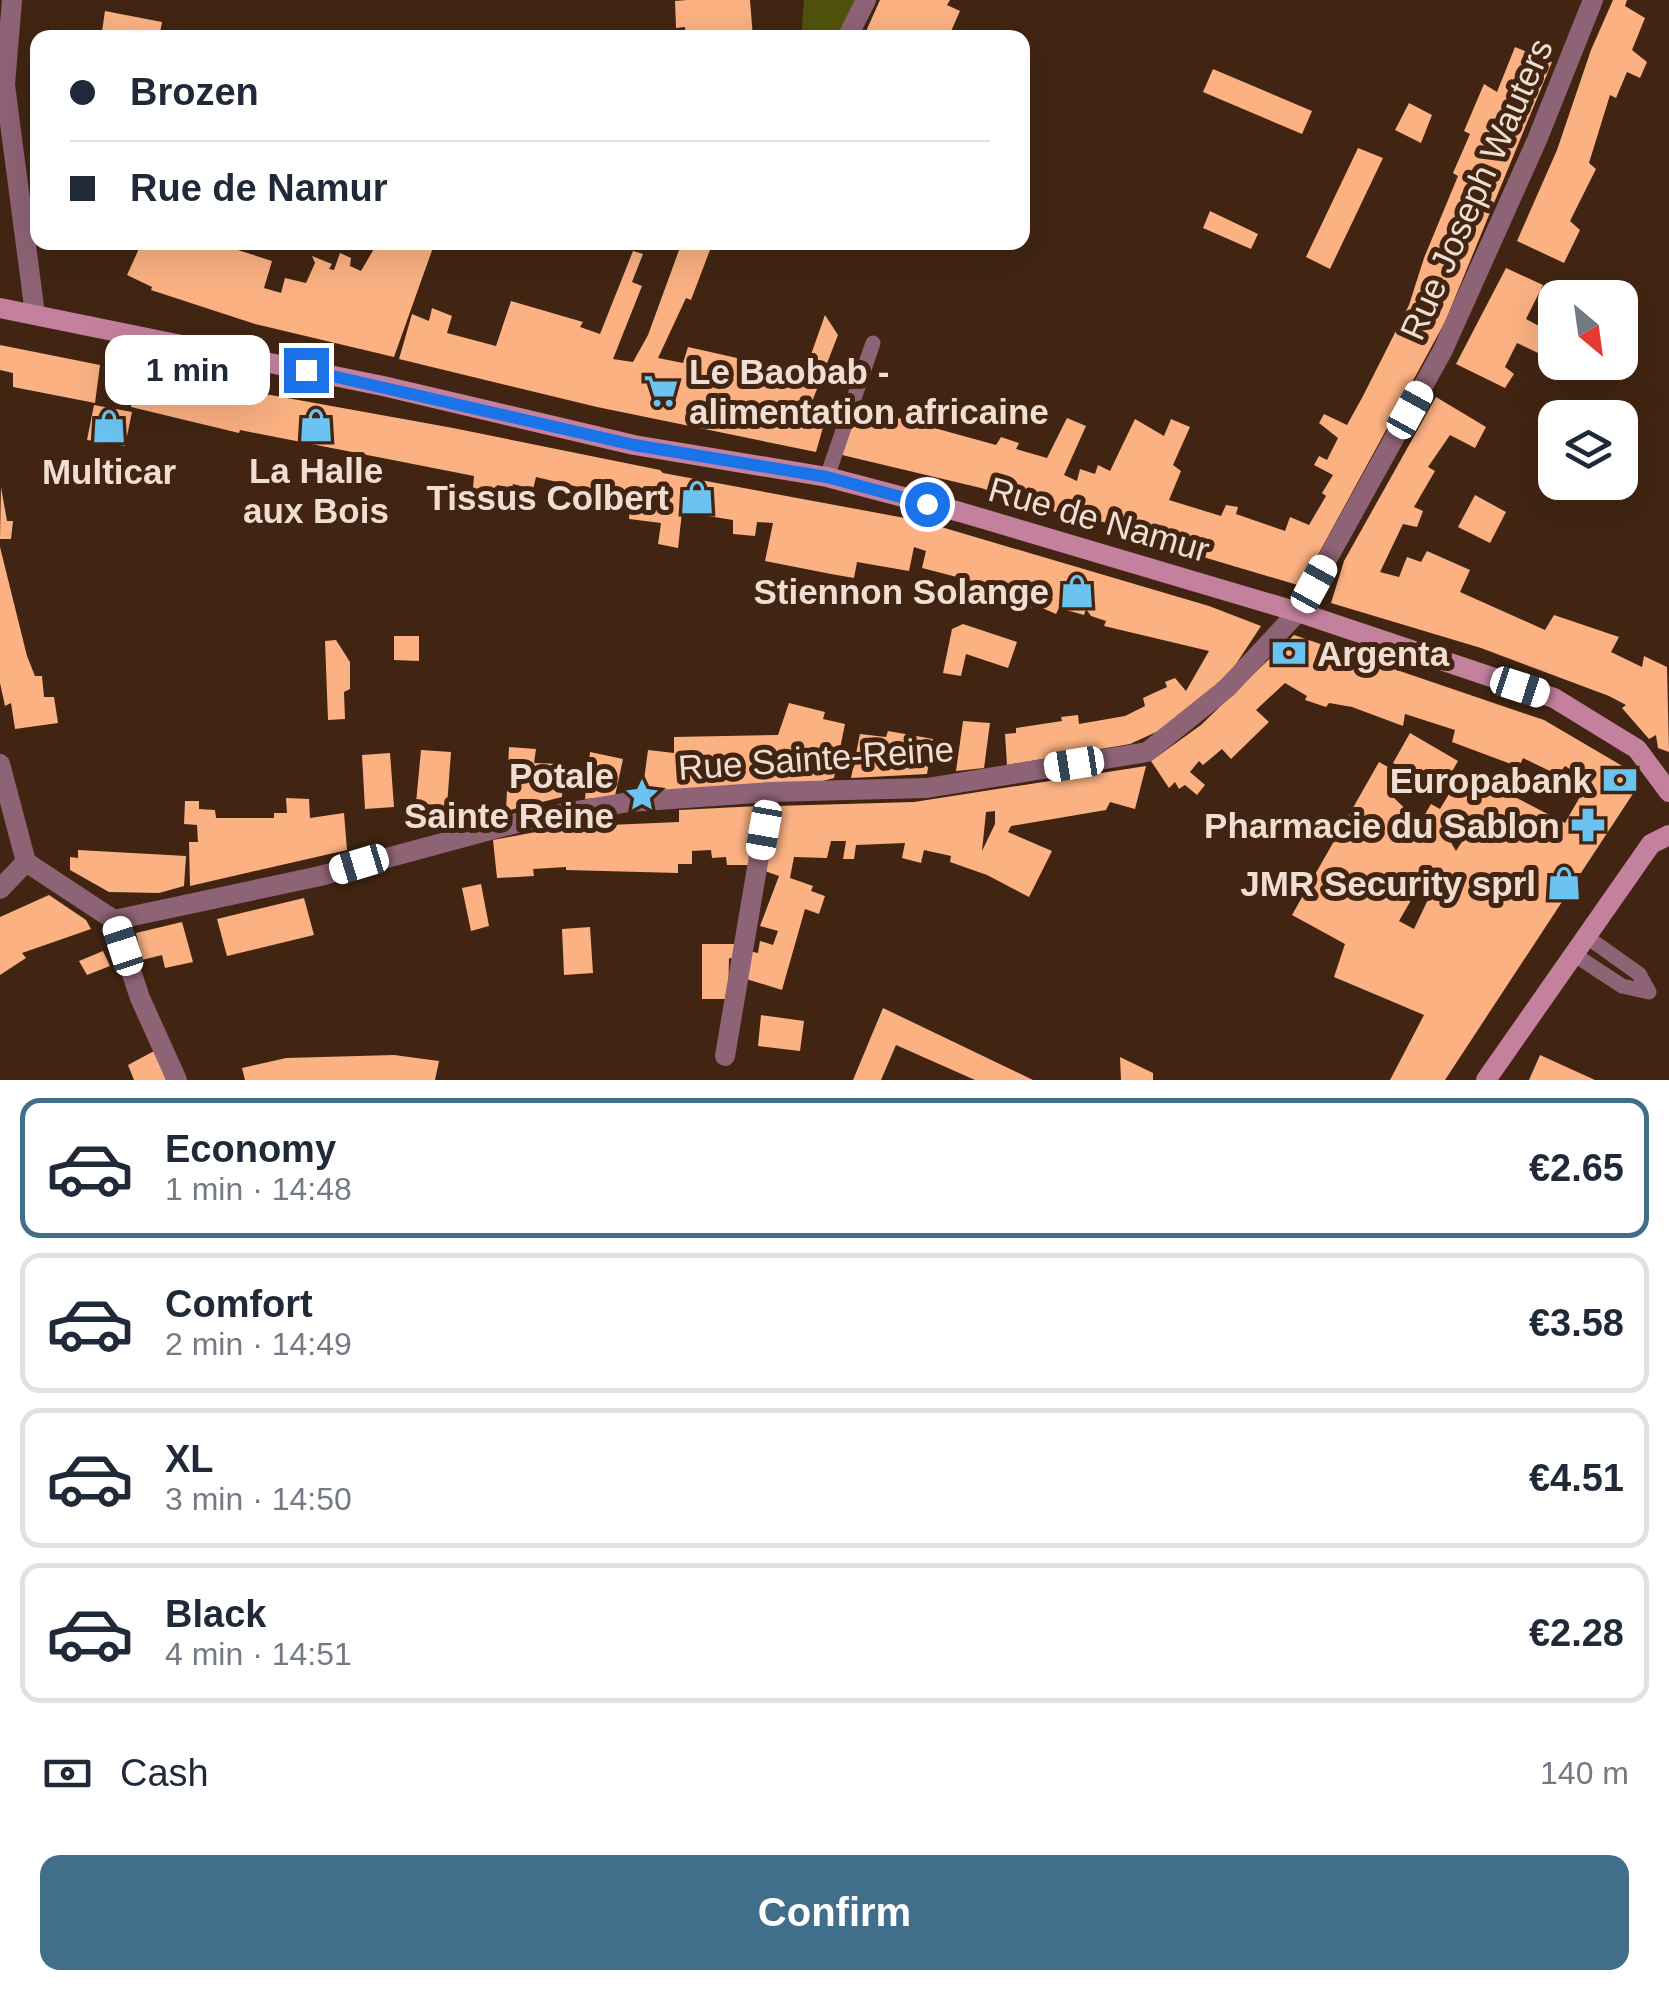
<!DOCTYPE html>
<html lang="en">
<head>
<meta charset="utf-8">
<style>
  :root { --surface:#fff; --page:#f6f6f7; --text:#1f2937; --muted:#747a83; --line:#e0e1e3; --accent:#416e8b }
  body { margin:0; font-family:Arial,sans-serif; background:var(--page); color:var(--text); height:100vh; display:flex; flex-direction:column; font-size:38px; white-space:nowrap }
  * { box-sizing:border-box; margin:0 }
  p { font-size:32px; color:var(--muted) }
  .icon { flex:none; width:55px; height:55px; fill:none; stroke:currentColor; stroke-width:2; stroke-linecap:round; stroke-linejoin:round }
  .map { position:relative; height:1080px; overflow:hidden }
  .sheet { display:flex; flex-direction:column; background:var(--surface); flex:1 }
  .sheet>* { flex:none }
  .top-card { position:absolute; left:30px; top:30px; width:1000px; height:220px; border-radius:20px; box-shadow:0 10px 40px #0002; display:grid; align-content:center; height:220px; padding:0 40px; background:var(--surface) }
  .needle { width:65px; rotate:151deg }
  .tools { position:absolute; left:1538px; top:280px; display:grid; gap:20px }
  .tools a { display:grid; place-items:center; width:100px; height:100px; border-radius:20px; background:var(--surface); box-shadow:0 10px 40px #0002; font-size:50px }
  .end { position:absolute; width:45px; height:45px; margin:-22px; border:12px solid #1a73e8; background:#fff; box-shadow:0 0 0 5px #fff }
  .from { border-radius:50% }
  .bubble { position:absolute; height:70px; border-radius:20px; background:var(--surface); box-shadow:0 10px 40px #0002; font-size:32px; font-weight:600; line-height:70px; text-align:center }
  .car { position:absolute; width:30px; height:60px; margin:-30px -15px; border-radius:12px; box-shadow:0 0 8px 2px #0007; background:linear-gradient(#fff 24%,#345 0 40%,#fff 0 76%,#345 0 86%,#fff 0) }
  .top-card b { display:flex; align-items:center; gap:35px; height:95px; font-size:38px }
  .top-card b+b { border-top:2px solid var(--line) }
  .top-card i { width:25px; height:25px; background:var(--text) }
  ul { padding:18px 0 0; list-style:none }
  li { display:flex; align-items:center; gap:30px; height:140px; margin:0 20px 15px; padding:0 20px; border:5px solid var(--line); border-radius:20px }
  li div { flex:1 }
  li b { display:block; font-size:38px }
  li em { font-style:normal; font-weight:600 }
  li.on { border-color:var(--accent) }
  li>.icon { width:90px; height:90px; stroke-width:1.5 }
  .pay { display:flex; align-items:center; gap:25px; height:110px; padding:0 40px; font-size:38px }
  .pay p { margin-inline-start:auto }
  .button { display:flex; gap:20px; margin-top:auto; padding:20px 40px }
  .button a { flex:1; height:115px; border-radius:20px; background:var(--accent); color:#fff; font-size:40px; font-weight:600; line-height:115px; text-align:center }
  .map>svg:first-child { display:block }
</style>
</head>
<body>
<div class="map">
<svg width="1669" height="1080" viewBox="0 0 1669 1080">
  <rect width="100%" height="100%" fill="#412512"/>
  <path fill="#50530b" d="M804 0H857L842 37 801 38Z"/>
  <path fill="#fbb182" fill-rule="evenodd" d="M687 0H750L753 38H686L685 27 676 28 675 1Z
    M880 0H950L947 5 960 11 948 38 936 34 934 38H863Z
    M1613 0H1627L1625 6 1645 18 1632 50 1647 62 1640 78 1627 72 1616 98 1610 95 1589 163 1596 169 1570 221 1580 230 1564 263 1517 241 1557 150 1591 50Z
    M105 11 162 22 159 38H101Z
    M1515 47 1552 62 1445 322 1301 586 1126 534 1127 529 1089 518 1087 522 981 488 842 455 856 415 875 421 885 401 895 407 891 416 996 445 1001 437 1019 443 1016 449 1047 458 1067 418 1086 426 1064 475 1077 481 1080 469 1095 474 1098 465 1110 471 1135 419 1164 436 1171 419 1190 427 1173 465 1181 471 1169 500 1221 516 1226 505 1238 507 1236 514 1285 531 1290 517 1309 525 1326 496 1322 493 1333 475 1314 465 1319 456 1327 460 1338 438 1319 423 1324 414 1347 425 1363 396 1409 305 1424 258 1458 176 1453 173 1470 134 1464 131 1484 84 1497 92Z
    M1213 69 1312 111 1302 134 1203 92Z
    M1409 103 1432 115 1421 143 1395 130Z
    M1358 148 1383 158 1330 269 1306 257Z
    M1210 211 1258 234 1251 249 1203 228Z
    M142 242 167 248 169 242H213L272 261 264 288 281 293 285 278 306 283 315 263 312 256 332 264 329 269 334 270 340 253 351 258 350 266 361 271 378 242H435L394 357 255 324 151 290 152 287 127 275Z
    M682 242H713L691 300 686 298 658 358 683 363 688 347 737 358 738 377 779 383 783 372 802 380 825 315 838 335 810 407 827 413 816 452 597 407 399 359 412 314 429 321 432 308 452 316 447 333 496 346 511 301 583 322 580 327 600 334 633 251 643 254 632 282 642 286 613 359 633 362 648 335Z
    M1506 268 1543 285 1526 319 1550 332 1538 353 1517 343 1505 367 1514 374 1505 388 1456 364Z
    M0 345 100 365 95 403 13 387V373L0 370Z
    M138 371 453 428 660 470 663 473 921 521 1209 606 1261 626 1234 667 1180 721 1130 744 1007 765 1005 734 1016 733V728L1062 721 1061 717 1078 715 1079 724 1125 716 1145 706 1143 698 1167 687 1165 682 1175 678 1186 691 1209 651 1104 626 1106 621 1091 616 1086 609 1084 615 1059 608 1056 614 1033 604 1031 609 1004 598 1007 590 922 568 926 551 914 547 909 571 857 562 854 578 831 574 765 561 773 523 757 522 755 536 733 534V520L682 512 678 548 658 544 661 523 629 519 630 505 615 504V509L608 508V499L585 495 587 489 536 477 533 489 513 484 512 488 497 485 496 492 473 488 474 476 240 430 239 433 131 407Z
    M1436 397 1486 427 1475 448 1450 435 1428 467 1435 471 1414 507 1423 511 1417 527 1403 524 1380 572 1399 577 1407 557 1421 562 1427 551 1470 570 1460 592 1545 630 1554 615 1619 637 1611 652 1642 667 1644 656 1667 667 1669 752 1658 748 1656 735 1649 739 1622 708 1626 705 1609 696 1481 648 1331 603 1344 561Z
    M94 405 132 412 125 446 87 440Z
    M1 487 7 521H13L11 539H0Z
    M1475 495 1506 512 1490 543 1458 527Z
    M0 547 27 656 35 676H42L44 697H54L58 723 15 729 11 703 5 706 0 683Z
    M963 624 1017 642 1008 668 966 654 961 676 943 673 952 629Z
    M1294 635 1544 720 1636 774 1638 786 1445 1080H1390L1424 1015 1334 977 1345 944 1292 915 1379 762 1406 777 1394 798 1420 823 1431 804 1440 809 1455 784 1468 793 1476 777 1565 823 1589 781 1565 766 1558 775 1523 758 1519 767 1452 742 1455 730 1405 714 1403 726 1352 707 1329 703 1326 707 1305 700 1307 696 1285 683 1256 710 1269 722 1231 759 1222 749 1203 765 1199 761 1190 772 1205 785 1197 795 1185 785 1179 789 1175 782 1169 788 1151 761 1201 725ZM1451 825 1467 834 1456 851 1446 834ZM1425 876 1431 880 1433 889 1414 929 1399 921Z
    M394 636H419V661L394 660Z
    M336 640 350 662V689L344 692 345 719 328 720 325 641Z
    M789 703 825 712 823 719 845 724 834 778 811 784 642 795 648 750 674 753V737L778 735Z
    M963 721 990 723 984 768 956 771Z
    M888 731 933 739 927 774 851 778 860 734 886 737Z
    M1410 733 1458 761 1441 791 1393 763Z
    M509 747 536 749 534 763 563 764 562 797 506 811Z
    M421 750 451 752 447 806 416 803Z
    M590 752 623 759 615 796 585 799Z
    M390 753 394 807 365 809 362 755Z
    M1146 766 1135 809 1110 802 1106 810 1011 826 1008 832 1052 851 1029 897 987 875 950 862 951 856 924 850 921 863 902 858 905 843 856 845 854 859H843L846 841H831L827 858 794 857 790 878 813 886 811 891 825 896 819 914 805 909 782 990 743 978 749 951 758 953 760 941 773 945 778 931 760 926 779 876 762 870 775 806 914 802ZM995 811V824L982 851 986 812Z
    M286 798 309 799 310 818 344 813 347 850 190 886 189 842H198L197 825 184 824 185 801H199V809L215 810 216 818H274V813H287Z
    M759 806 753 865H727L726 857 712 858 711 850 692 851V864H678V873L566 870V867L533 869 534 876 497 878 493 840 562 827 679 822V810Z
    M78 850 186 856 184 886 159 893 109 892 70 870V857L78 858Z
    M481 884 489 926 471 931 462 888Z
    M49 895 86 920 91 929 22 953 26 958 0 975V917Z
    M304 898 314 935 227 956 217 919Z
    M182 922 193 962 165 968 162 955 142 960 136 933Z
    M590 927 593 973 564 975 562 929Z
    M702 944H735L734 959 729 958 728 999H702Z
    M103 951 110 966 87 975 79 961Z
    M883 1008 1033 1080H975L896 1045 881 1080H853Z
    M761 1015 804 1021 800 1051 758 1046Z
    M154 1051 166 1080H134L128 1065Z
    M394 1055 439 1061 435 1080H245L242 1068 286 1058Z
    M1540 1055 1595 1080H1529Z
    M1120 1057 1153 1073V1080H1121Z"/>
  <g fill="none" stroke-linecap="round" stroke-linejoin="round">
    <path stroke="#8e6375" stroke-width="15" d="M827 477 873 343
      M1587 937 1639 974 1649 992
      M1575 955 1622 986 1649 992"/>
    <path stroke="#8e6375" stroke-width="20" d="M12 0 5 85 35 314
      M847 38 866 0
      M0 764 26 862 114 920 140 998 177 1080
      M0 889 26 862
      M114 920 320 876 535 818 629 802 770 792 927 788 1147 752 1227 688 1298 612 1443 350 1537 140 1593 0
      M725 1056 770 792"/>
    <path stroke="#c4819d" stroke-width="20" d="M0 308 383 386 634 445 827 477 960 512 1298 612 1554 698 1637 749 1669 792
      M1486 1080 1651 844 1669 835"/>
  </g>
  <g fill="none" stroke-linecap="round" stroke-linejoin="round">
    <path stroke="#1a73e8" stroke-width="12" d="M306 370 634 445 827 477 927 504"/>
  </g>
  <defs>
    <g id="supermarket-bare" transform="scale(2.7)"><path d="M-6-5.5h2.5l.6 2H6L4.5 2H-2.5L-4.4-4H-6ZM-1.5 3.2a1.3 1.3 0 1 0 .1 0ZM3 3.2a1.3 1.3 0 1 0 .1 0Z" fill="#6ac3f1" stroke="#412512" stroke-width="2.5" paint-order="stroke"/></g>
    <g id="shop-bare" transform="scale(2.7)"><path d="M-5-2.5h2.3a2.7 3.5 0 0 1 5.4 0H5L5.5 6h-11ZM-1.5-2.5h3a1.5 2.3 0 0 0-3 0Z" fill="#6ac3f1" stroke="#412512" stroke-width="2.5" paint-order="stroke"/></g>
    <g id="bank-bare" transform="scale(2.7)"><path d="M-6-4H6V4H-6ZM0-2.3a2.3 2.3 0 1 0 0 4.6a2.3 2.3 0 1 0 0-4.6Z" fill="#6ac3f1" stroke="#412512" stroke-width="2.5" paint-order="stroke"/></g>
    <g id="sight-bare" transform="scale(2.7)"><path d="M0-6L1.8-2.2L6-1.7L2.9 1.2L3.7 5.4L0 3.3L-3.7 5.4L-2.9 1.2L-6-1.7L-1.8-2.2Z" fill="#6ac3f1" stroke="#412512" stroke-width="2.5" paint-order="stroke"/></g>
    <g id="pharmacy-bare" transform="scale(2.7)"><path d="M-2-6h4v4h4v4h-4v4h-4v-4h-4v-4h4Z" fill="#6ac3f1" stroke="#412512" stroke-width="2.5" paint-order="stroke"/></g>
  </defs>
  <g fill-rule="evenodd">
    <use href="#supermarket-bare" x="661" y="391"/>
    <use href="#shop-bare" x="316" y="425"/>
    <use href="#shop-bare" x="109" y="426"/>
    <use href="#shop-bare" x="697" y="497"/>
    <use href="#shop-bare" x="1077" y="591"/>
    <use href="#bank-bare" x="1289" y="653"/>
    <use href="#bank-bare" x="1620" y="780"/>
    <use href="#sight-bare" x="642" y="795"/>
    <use href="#pharmacy-bare" x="1588" y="825"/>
    <use href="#shop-bare" x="1564" y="883"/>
  </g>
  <g text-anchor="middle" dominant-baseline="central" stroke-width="10" stroke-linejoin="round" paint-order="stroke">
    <g font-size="35" fill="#f1ded3" stroke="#412512">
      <text transform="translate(1476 189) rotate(-66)">Rue Joseph Wauters</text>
      <text transform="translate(1099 519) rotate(16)">Rue de Namur</text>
      <text transform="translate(816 758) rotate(-4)">Rue Sainte-Reine</text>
    </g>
    <g font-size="35" font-weight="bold" fill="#f1ded3" stroke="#412512" text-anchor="end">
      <text x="689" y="371" text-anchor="start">Le Baobab -<tspan x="689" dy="40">alimentation africaine</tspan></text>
      <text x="316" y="470" text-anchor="middle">La Halle<tspan x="316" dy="40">aux Bois</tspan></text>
      <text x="109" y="471" text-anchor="middle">Multicar</text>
      <text x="669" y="497">Tissus Colbert</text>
      <text x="1049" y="591">Stiennon Solange</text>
      <text x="1317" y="653" text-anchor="start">Argenta</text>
      <text x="614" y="775">Potale<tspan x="614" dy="40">Sainte Reine</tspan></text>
      <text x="1592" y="780">Europabank</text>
      <text x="1560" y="825">Pharmacie du Sablon</text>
      <text x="1536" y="883">JMR Security sprl</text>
    </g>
  </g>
</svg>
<div class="tools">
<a><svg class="needle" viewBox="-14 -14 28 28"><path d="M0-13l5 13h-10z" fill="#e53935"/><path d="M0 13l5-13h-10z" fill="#747a83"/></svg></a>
<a><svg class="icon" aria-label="layers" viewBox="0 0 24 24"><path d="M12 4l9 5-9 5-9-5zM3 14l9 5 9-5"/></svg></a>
</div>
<i class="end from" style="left:927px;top:504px"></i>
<i class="end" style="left:306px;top:370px"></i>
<div class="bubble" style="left:105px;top:335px;width:165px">1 min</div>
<i class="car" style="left:1410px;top:410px;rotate:29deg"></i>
<i class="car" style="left:1314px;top:584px;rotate:29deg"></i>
<i class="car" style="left:1520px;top:687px;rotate:108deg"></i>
<i class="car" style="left:1074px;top:764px;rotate:261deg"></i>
<i class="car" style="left:764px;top:830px;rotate:190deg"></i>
<i class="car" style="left:359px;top:864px;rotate:253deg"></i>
<i class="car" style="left:123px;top:946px;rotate:342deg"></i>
<div class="top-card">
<b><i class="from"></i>Brozen</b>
<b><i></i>Rue de Namur</b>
</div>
</div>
<section class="sheet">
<ul>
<li class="on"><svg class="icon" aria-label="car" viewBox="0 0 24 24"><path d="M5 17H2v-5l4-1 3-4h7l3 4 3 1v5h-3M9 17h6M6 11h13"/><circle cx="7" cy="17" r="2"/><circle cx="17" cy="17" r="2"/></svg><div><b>Economy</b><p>1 min · 14:48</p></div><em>€2.65</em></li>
<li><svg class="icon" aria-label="car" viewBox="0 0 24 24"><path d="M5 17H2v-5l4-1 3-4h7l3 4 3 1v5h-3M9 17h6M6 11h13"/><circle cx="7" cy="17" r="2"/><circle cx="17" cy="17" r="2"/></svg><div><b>Comfort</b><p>2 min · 14:49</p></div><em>€3.58</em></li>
<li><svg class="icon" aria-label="car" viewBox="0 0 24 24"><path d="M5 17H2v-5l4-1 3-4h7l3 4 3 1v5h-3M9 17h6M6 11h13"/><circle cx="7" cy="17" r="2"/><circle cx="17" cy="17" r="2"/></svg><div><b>XL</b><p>3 min · 14:50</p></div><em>€4.51</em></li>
<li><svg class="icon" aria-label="car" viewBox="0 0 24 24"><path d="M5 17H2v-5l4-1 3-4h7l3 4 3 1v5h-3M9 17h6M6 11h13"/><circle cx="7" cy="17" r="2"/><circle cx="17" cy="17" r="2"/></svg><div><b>Black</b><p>4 min · 14:51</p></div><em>€2.28</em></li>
</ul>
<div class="pay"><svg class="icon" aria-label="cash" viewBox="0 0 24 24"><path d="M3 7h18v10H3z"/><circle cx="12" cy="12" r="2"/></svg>Cash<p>140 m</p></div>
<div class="button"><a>Confirm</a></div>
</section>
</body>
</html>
